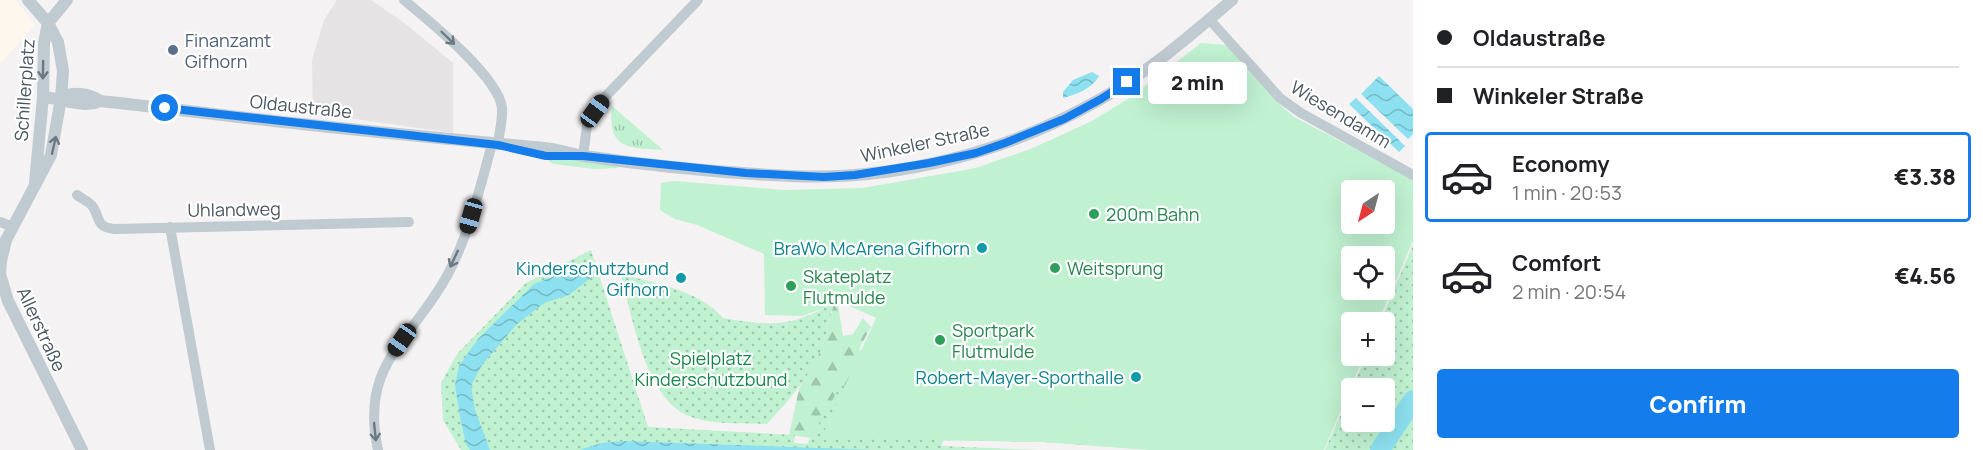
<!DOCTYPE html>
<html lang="en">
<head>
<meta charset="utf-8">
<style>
  :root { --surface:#fff; --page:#f6f6f6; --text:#202124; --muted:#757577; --line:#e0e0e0; --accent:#147deb }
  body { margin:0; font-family:Manrope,sans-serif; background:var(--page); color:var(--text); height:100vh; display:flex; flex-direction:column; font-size:22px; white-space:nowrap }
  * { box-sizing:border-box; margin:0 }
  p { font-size:20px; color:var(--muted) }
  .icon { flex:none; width:33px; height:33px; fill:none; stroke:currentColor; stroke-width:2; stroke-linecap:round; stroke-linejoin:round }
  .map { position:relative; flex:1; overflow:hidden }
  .panel { display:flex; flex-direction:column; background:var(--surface); width:570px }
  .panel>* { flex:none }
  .guide { display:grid; align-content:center; height:132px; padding:0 24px; background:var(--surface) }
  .needle { width:39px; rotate:216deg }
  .fabs { position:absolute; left:1341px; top:180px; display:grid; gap:12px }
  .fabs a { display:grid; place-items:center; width:54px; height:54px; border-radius:6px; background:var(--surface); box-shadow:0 6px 24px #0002; font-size:30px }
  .end { position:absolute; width:27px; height:27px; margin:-14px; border:8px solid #147deb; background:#fff; box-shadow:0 0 0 3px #fff }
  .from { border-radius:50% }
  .bubble { position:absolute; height:42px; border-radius:6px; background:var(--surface); box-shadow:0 6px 24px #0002; font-size:20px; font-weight:800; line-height:42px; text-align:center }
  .car { position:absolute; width:18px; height:36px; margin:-18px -9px; border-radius:8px; box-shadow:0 0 4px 2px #0007; background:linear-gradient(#222 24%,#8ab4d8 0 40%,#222 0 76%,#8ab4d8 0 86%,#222 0) }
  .guide b { display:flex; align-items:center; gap:21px; height:57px; font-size:22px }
  .guide b+b { border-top:2px solid var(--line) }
  .guide i { width:15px; height:15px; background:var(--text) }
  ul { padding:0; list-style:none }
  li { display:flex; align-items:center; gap:18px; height:90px; margin:0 12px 9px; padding:0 12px; border:3px solid transparent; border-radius:6px }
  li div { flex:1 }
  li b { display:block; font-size:22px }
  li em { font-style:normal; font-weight:800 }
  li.current { border-color:var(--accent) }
  li>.icon { width:54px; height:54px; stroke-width:1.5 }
  .cta { display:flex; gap:12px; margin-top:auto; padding:12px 24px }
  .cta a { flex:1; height:69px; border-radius:6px; background:var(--accent); color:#fff; font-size:24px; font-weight:800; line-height:69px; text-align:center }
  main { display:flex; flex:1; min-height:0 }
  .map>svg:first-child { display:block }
</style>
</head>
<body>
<main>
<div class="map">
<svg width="1413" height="450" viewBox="0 0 1413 450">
  <defs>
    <pattern id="grass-tufts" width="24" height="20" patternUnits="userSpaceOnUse" patternTransform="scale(1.5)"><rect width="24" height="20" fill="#c0f1d1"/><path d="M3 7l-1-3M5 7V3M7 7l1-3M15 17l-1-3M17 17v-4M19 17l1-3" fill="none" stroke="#9ec6ad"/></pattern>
    <pattern id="forest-firs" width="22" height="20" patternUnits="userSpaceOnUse" patternTransform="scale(1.5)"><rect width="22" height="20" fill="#c0f1d1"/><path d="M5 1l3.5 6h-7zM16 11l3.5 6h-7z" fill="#9ec6ad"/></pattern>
    <pattern id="park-dots" width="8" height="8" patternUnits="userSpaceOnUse" patternTransform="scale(1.5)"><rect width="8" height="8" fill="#c0f1d1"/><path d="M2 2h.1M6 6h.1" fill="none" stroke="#9ec6ad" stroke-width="1.8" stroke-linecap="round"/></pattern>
    <pattern id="water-waves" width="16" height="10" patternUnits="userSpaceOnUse" patternTransform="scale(1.5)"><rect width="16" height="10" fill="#8ce0ef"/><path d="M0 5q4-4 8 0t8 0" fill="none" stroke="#74b8c5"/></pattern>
  </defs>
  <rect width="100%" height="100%" fill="#f4f2f2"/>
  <path fill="#fdf7ed" d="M0 0H16L35 25 0 64Z"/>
  <path fill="#e5e3e4" d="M337 0H371L407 25 453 63V133L313 113 312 60 324 20Z"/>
  <path fill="url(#grass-tufts)" d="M612 106 663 150C628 148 607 149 612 106Z
    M553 157 613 164 617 165 618 168 595 169 553 164 549 161V159Z"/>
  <path fill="url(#forest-firs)" d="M834 303 838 305 843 336 853 334 863 318 871 327 859 349 872 360 1279 450H1151L1044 442 812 438 789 435 799 389 823 344Z"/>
  <path fill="url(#park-dots)" fill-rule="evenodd" d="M1413 245V450H1325L1366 356H1384V322H1380ZM1352 388H1384V422H1352Z
    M591 250 648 427 795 435 794 443 807 444 841 385 949 426 941 446 1038 450H461L443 420 441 383 457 354 526 283Z
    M620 274C655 283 699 290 723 318 772 326 789 328 834 303 830 316 827 331 823 344 812 375 789 400 767 424 744 423 710 425 689 416 644 398 633 315 620 274Z"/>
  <path fill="#c0f1d1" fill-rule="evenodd" d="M1201 43 1227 45 1279 104 1294 117 1413 179V241L1378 322H1352V356H1364L1324 450H1151L1044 442 821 438 876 318 841 302 802 316 765 315 764 254 697 225 675 219 660 210 661 183 674 181 784 190 863 188 976 168 1033 148 1092 121 1131 97ZM1352 190H1384V224H1352ZM1352 256H1384V290H1352Z"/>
  <path fill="url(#water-waves)" d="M1092 72 1099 76C1092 89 1077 94 1063 98V92L1073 80Z
    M1379 76 1413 109V134L1408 139 1361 94Z
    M1356 98 1405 146 1399 152 1349 104Z
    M565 272 587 273 592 277 569 295 544 303 516 325 482 365 471 386 475 410 490 450H470L466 444 460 417 455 385 459 366 478 339 534 284Z
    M623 441 875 450H579L602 443Z"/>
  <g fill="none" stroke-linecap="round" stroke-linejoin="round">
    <path stroke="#8ce0ef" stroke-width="20" d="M1380 450 1413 400"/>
    <path stroke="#bfcad1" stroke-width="10" d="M404 0C428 20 499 77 502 108 503 119 499 133 498 145
      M1209 19 1280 98 1301 113 1413 175
      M583 156 587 126 605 97 698 0
      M77 195C82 199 90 202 93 207 101 220 96 227 115 229L409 222
      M0 222 13 227
      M170 227 210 450
      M378 450C359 363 412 341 448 274 469 234 480 188 492 144"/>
    <path stroke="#bfcad1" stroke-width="12" d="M28 0 48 23 58 42 63 71 61 98 51 155 6 240 1 261 0 274 8 301 82 450
      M48 23 67 0
      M43 97C60 98 85 109 100 101
      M61 98C72 91 90 93 100 101 167 108 234 117 301 124 382 133 463 140 544 148 557 149 571 154 584 156 652 166 723 173 791 176 897 181 1007 152 1099 100 1147 73 1190 36 1232 0
      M35 183 43 97 44 43 48 23"/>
  </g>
  <defs><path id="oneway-shaft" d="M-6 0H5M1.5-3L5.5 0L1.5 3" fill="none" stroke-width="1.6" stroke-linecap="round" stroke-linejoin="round" transform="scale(1.5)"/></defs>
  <g stroke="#6c7982">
    <use href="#oneway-shaft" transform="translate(448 38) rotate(44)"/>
    <use href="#oneway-shaft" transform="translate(43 70) rotate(91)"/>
    <use href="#oneway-shaft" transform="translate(54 145) rotate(-77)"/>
    <use href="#oneway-shaft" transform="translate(454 259) rotate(115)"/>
    <use href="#oneway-shaft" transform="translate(375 432) rotate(84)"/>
  </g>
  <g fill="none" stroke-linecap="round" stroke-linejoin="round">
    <path stroke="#147deb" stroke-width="8" d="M165 108 498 145 546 156H583L746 173 824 177 855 175 929 163 976 153 1005 143 1064 119 1101 99 1127 82"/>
  </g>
  <circle fill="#5c6f8a" stroke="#fff" stroke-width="2" cx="173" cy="50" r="6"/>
  <g fill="#2e9e5b" stroke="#fff" stroke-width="2">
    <circle cx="1094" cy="214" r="6"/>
    <circle cx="1055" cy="268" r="6"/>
    <circle cx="791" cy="286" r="6"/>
    <circle cx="940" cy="340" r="6"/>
  </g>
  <g fill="#0f9aa8" stroke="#fff" stroke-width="2">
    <circle cx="982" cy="248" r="6"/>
    <circle cx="681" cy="278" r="6"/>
    <circle cx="1136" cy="377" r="6"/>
  </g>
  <g text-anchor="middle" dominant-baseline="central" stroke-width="4.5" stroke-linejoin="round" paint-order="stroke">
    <g font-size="18" fill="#4e5e75" stroke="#fff" text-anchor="start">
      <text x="185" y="40">Finanzamt<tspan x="185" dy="21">Gifhorn</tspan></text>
    </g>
    <g font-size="18" fill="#495660" stroke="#fff">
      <text transform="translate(24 90) rotate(-86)">Schillerplatz</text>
      <text transform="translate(301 106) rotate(6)">Oldaustraße</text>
      <text transform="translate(1341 114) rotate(31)">Wiesendamm</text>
      <text transform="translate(925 142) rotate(-12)">Winkeler Straße</text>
      <text transform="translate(234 209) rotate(-1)">Uhlandweg</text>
      <text transform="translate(42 329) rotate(65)">Allerstraße</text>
    </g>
    <g font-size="18" fill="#27864d" stroke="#fff" text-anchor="start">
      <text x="1106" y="214">200m Bahn</text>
      <text x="1067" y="268">Weitsprung</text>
      <text x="803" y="276">Skateplatz<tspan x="803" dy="21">Flutmulde</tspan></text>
      <text x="952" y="330">Sportpark<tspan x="952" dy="21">Flutmulde</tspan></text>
    </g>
    <g font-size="18" fill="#0d838f" stroke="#fff" text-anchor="end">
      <text x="970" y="248">BraWo McArena Gifhorn</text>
      <text x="669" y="268">Kinderschutzbund<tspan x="669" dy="21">Gifhorn</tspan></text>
      <text x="1124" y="377">Robert-Mayer-Sporthalle</text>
    </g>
    <g font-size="18" fill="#158648" stroke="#fff">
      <text x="711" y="358">Spielplatz<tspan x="711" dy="21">Kinderschutzbund</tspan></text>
    </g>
  </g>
</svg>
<div class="fabs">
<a><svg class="needle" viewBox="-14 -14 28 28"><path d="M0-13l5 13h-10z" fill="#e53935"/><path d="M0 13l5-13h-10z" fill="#757577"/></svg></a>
<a><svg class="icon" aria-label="locate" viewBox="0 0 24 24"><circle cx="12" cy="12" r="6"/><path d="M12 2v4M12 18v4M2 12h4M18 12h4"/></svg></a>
<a>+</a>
<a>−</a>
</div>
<i class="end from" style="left:165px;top:108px"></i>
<i class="end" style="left:1127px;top:82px"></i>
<div class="bubble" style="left:1148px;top:62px;width:99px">2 min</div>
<i class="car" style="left:595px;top:111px;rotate:36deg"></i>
<i class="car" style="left:471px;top:216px;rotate:196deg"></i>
<i class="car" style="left:402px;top:340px;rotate:215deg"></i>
</div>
<section class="panel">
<div class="guide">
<b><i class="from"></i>Oldaustraße</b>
<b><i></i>Winkeler Straße</b>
</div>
<ul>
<li class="current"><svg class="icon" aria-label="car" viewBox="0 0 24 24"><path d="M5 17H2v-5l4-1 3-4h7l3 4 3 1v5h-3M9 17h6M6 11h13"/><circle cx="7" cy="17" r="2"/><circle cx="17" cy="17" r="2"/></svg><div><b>Economy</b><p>1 min · 20:53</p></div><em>€3.38</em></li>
<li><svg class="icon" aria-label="car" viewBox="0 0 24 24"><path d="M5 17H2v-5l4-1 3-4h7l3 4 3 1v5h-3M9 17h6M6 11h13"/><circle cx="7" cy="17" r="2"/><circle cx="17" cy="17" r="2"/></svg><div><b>Comfort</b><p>2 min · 20:54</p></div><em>€4.56</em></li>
</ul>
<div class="cta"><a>Confirm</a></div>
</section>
</main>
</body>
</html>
